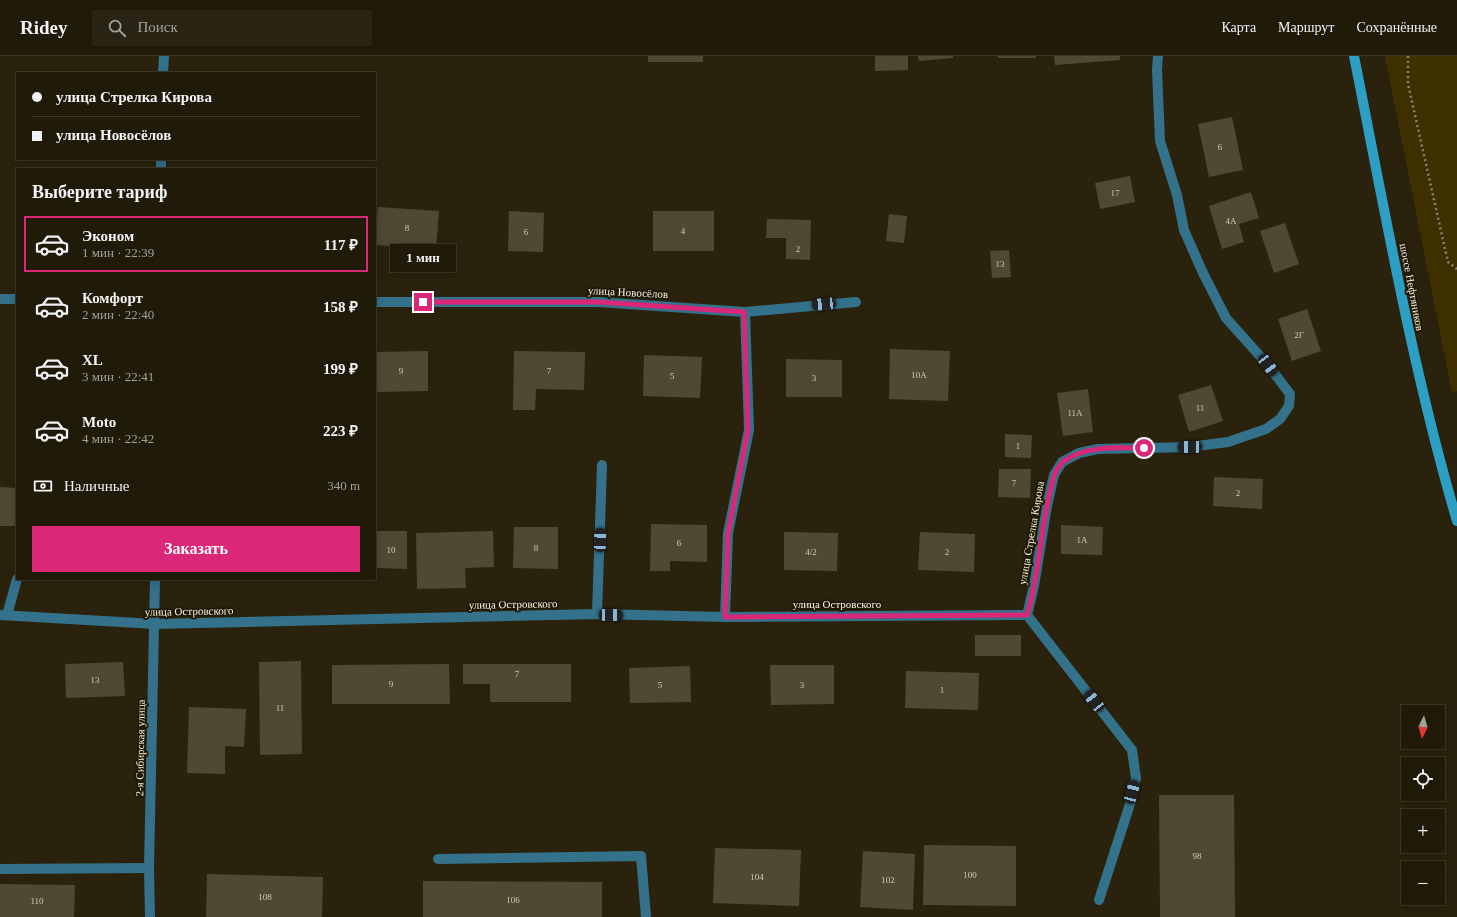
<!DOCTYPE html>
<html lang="ru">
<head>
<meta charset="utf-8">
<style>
  :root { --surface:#201a09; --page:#282312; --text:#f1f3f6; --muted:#a2a19c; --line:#3d382a; --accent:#db2777 }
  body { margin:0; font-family:Georgia,serif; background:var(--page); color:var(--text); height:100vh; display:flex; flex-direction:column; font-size:15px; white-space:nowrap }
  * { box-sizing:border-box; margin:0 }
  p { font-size:13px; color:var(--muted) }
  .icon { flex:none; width:22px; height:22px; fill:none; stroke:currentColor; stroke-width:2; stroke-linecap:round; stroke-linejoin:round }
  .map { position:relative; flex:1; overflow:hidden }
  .details { position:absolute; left:16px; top:112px; width:360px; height:412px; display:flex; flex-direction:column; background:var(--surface); border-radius:0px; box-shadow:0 2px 10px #0003,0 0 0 1px var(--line) }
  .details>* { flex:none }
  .guide { position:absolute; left:16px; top:16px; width:360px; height:88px; border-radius:0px; box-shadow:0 2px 10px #0003,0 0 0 1px var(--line); display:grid; align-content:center; height:88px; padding:0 16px; background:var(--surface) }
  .needle { width:26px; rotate:185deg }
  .tools { position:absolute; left:1401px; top:649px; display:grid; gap:8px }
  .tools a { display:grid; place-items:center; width:44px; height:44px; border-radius:0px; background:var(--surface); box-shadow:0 2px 10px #0003,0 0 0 1px var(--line); font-size:20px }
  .end { position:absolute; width:18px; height:18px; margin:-9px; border:5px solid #db2777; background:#fff; box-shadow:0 0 0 2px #fff }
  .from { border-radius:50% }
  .bubble { position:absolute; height:28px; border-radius:0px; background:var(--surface); box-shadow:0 2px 10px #0003,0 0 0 1px var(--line); font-size:13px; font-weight:600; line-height:28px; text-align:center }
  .car { position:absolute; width:12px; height:24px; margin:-12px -6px; border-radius:5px; box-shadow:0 0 3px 1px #0007; background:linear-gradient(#222 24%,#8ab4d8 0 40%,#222 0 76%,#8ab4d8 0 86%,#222 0) }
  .guide b { display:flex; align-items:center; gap:14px; height:38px; font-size:15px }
  .guide b+b { border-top:1px solid var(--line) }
  .guide i { width:10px; height:10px; background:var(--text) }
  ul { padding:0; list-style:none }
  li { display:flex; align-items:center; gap:12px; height:56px; margin:0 8px 6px; padding:0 8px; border:2px solid transparent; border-radius:0px }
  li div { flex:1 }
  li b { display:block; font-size:15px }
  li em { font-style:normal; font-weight:600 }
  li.current { border-color:var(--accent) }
  li>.icon { width:36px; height:36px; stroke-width:1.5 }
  h2 { padding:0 16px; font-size:18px; line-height:48px }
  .pay { display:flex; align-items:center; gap:10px; height:44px; padding:0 16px; font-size:15px }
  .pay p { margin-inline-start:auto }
  .primary-button { display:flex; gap:8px; margin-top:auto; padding:8px 16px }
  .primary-button a { flex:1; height:46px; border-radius:0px; background:var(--accent); color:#fff; font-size:16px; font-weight:600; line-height:46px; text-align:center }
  header { display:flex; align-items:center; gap:24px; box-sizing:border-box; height:56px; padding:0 20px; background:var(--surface); border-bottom:1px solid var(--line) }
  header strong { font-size:19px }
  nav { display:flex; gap:22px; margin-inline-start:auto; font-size:14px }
  .search { width:280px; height:36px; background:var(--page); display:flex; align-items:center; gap:10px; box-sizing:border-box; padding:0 14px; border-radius:0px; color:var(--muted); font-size:15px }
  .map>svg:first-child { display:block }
</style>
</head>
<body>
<header>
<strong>Ridey</strong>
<div class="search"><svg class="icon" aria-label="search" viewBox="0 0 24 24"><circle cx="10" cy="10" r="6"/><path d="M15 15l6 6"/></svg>Поиск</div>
<nav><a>Карта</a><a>Маршрут</a><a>Сохранённые</a></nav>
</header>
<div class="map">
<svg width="1457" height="861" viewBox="0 0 1457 861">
  <rect width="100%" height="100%" fill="#2a220c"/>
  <path fill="#3f3000" d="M1385 0H1457V335L1452 336Z"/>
  <path fill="#504831" d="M648 0H703V6H648Z
    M875 0H908V14L875 15Z
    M918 0H953V2L919 5Z
    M998 0H1036V2H998Z
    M1054 0H1120V4L1055 9Z
    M1232 61 1243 114 1209 121 1198 68Z
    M1130 120 1135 146 1100 153 1095 127Z
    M1251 136 1259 162 1239 168 1244 186 1222 193 1209 150Z
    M378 151 439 155 436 193 375 189Z
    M509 155 544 157 543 196 508 195Z
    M653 155H714V195H653Z
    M889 158 907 160 904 187 886 185Z
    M767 163 811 164 810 204 786 203V182H766Z
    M1285 167 1299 208 1274 217 1260 175Z
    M1009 194 1011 221 992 222 990 195Z
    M1307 253 1321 295 1292 305 1278 263Z
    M890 293 950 295 948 345 889 343Z
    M428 295V335L375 336V296Z
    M514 295 585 296 584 334 536 333 535 354H513Z
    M644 299 702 301 700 342 643 340Z
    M786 303 842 304V341H786Z
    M1211 329 1223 365 1189 376 1178 339Z
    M1088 333 1093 376 1063 380 1057 337Z
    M1005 378 1032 379 1031 402 1005 401Z
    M999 413H1031L1030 442 998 441Z
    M1214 421 1263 423 1262 453 1213 450Z
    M0 431 17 432V470H0Z
    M651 468 707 469V506L670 505V515H650Z
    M1061 469 1103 471 1102 499 1061 498Z
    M514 471H558V513L513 512Z
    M375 475H407V513L375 512Z
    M493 475 494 511 465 512 466 532 417 533 416 477Z
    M784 476 838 477 837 515 784 514Z
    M920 476 975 478 974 516 918 514Z
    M975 579H1021V600H975Z
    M301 605 302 698 260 699 259 606Z
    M123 606 125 640 66 642 65 608Z
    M449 608 450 648H332V609Z
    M463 608H571V646H490V628H463Z
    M770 609H834V648L771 649Z
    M690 610 691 646 630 647 629 612Z
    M906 615 979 617 978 654 905 652Z
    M189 651 246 653 244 691 225 690V718L187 717Z
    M1159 739H1234L1235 861H1160Z
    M924 789 1016 790V850L923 849Z
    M715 792 801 794 799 850 713 847Z
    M863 795 915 798 913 854 860 851Z
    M207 818 323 821 322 861H206Z
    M423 825 602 826V861H423Z
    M0 828 75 829 74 861H0Z"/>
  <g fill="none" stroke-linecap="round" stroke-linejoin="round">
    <path stroke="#8b8472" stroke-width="2.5" stroke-dasharray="2 3" stroke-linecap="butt" d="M1408 0V28L1448 206 1457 213"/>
    <path stroke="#33728a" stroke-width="10" d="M597 558 602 409
      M7 559 17 523
      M1027 559 1132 694 1136 722 1129 751 1099 844
      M725 561 728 477 749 374 745 256
      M438 803 641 800 646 861
      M0 813 149 812"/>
    <path stroke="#33728a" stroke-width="10" d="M163 17 164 0
      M161 113V103
      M0 243H17
      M375 246H598L745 256 856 246
      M0 559 155 568 597 558 725 561 1027 559 1034 530 1047 450 1054 419 1062 406 1079 397 1098 393 1190 391 1228 386 1266 373 1280 363 1289 350 1290 338 1268 309 1226 262 1203 217 1184 174 1177 139 1160 85 1157 14 1158 0
      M150 861 149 812 155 523"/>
    <path stroke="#2d9fc5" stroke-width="10" d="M1354 0C1385 156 1412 312 1457 465"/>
  </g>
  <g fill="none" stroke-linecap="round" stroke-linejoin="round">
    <path stroke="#db2777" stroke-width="5" d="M423 246H598L744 256 748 374 728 477 725 561 1027 559C1041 514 1040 465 1054 420 1055 416 1060 408 1064 405 1087 389 1117 392 1144 392"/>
  </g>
  <g text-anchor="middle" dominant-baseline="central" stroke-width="4" stroke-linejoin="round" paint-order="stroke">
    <g font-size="9" fill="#cec8b8">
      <text x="1220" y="91">6</text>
      <text x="1115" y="137">17</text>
      <text x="1231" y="165">4А</text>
      <text x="407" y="172">8</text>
      <text x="683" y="175">4</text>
      <text x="526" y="176">6</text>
      <text x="798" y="193">2</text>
      <text x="1000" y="208">13</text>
      <text x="1299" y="279">2Г</text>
      <text x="401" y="315">9</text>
      <text x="549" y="315">7</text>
      <text x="919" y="319">10А</text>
      <text x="672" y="320">5</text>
      <text x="814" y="322">3</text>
      <text x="1200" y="352">11</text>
      <text x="1075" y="357">11А</text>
      <text x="1018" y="390">1</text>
      <text x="1014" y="427">7</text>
      <text x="1238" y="437">2</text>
      <text x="1082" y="484">1А</text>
      <text x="679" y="487">6</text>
      <text x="536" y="492">8</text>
      <text x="391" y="494">10</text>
      <text x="811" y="496">4/2</text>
      <text x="947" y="496">2</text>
      <text x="517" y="618">7</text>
      <text x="95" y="624">13</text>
      <text x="391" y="628">9</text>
      <text x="660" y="629">5</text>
      <text x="802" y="629">3</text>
      <text x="942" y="634">1</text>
      <text x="280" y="652">11</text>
      <text x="1197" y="800">98</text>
      <text x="970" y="819">100</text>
      <text x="757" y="821">104</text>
      <text x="888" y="824">102</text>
      <text x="265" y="841">108</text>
      <text x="513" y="844">106</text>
      <text x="37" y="845">110</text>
    </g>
    <g font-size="11" fill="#f8f3e5" stroke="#201904">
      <text transform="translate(1412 231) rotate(79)">шоссе Нефтяников</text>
      <text transform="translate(628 236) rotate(3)">улица Новосёлов</text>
      <text transform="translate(1031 477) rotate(-80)">улица Стрелка Кирова</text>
      <text transform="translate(513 548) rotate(-1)">улица Островского</text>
      <text x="837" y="548">улица Островского</text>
      <text transform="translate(189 555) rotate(-1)">улица Островского</text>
      <text transform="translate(140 692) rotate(-89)">2-я Сибирская улица</text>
    </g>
  </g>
</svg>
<div class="tools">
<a><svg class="needle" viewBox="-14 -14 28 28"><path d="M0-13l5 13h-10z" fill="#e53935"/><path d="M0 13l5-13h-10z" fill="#a2a19c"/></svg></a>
<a><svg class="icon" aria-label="locate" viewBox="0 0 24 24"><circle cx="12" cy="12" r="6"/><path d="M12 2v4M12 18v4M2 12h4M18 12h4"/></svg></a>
<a>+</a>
<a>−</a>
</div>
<i class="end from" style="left:1144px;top:392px"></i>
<i class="end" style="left:423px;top:246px"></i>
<div class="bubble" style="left:390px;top:188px;width:66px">1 мин</div>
<i class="car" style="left:824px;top:248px;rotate:265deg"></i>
<i class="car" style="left:1268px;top:309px;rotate:143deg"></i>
<i class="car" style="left:1190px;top:391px;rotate:269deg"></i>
<i class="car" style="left:600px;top:484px;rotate:2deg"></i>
<i class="car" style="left:611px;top:559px;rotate:91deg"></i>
<i class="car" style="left:1094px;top:645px;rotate:322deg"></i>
<i class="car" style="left:1132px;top:736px;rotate:15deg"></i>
<div class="guide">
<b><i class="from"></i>улица Стрелка Кирова</b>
<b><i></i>улица Новосёлов</b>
</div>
<section class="details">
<h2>Выберите тариф</h2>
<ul>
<li class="current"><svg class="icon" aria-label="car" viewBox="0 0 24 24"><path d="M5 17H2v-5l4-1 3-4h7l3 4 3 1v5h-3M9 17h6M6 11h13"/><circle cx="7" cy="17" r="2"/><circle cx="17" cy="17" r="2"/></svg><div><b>Эконом</b><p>1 мин · 22:39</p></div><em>117 ₽</em></li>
<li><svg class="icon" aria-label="car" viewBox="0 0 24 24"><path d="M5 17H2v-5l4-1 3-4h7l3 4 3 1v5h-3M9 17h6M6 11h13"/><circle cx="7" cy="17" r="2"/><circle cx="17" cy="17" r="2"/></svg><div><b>Комфорт</b><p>2 мин · 22:40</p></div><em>158 ₽</em></li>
<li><svg class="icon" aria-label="car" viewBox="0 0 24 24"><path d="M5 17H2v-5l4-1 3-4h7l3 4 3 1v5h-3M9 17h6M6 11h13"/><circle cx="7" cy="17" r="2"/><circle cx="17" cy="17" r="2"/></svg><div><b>XL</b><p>3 мин · 22:41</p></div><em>199 ₽</em></li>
<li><svg class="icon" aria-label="car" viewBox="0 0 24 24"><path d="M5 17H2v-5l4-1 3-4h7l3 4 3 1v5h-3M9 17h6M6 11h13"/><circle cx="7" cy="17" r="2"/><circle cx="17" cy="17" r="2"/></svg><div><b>Moto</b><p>4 мин · 22:42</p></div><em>223 ₽</em></li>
</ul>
<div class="pay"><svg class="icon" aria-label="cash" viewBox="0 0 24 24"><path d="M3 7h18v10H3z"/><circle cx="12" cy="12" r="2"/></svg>Наличные<p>340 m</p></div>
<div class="primary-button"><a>Заказать</a></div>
</section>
</div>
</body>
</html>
